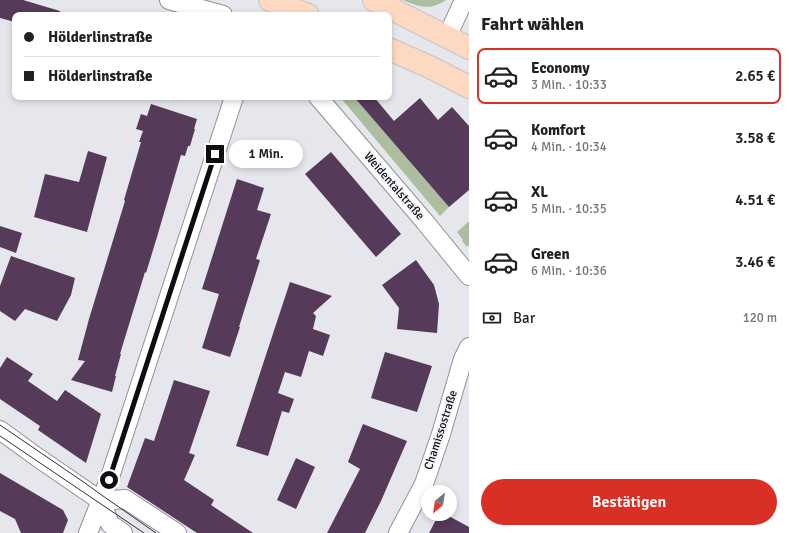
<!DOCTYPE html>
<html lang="de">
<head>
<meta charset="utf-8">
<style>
  :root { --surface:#fff; --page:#f2f2f2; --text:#202124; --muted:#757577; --line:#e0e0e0; --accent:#d93025 }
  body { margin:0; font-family:Signika,sans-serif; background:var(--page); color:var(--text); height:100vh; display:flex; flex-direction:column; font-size:15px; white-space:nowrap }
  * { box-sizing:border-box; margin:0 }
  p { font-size:13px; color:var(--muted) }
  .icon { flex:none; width:22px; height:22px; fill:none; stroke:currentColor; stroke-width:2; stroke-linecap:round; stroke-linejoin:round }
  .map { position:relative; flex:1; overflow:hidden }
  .sheet { display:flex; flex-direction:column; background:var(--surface); width:320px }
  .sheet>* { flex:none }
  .guide { position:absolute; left:12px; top:12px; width:380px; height:88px; border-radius:8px; box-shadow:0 2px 6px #0003; display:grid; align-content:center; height:88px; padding:0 12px; background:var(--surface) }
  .needle { width:26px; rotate:210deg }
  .tools { position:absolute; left:421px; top:485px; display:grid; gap:8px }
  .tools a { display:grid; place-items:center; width:36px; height:36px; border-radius:50%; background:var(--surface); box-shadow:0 2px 6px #0003; font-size:20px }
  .end { position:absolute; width:18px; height:18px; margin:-9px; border:5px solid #0d0e0f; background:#fff; box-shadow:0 0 0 2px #fff }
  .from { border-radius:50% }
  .bubble { position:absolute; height:28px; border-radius:14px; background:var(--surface); box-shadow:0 2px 6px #0003; font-size:13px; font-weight:600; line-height:28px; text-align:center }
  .guide b { display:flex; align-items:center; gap:14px; height:38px; font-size:15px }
  .guide b+b { border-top:1px solid var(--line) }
  .guide i { width:10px; height:10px; background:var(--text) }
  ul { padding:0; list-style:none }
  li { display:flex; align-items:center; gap:12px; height:56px; margin:0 8px 6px; padding:0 4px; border:2px solid transparent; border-radius:8px }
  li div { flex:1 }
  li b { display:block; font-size:15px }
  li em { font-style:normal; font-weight:600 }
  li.active { border-color:var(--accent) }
  li>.icon { width:36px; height:36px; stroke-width:1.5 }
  h2 { padding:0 12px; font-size:18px; line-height:48px }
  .pay { display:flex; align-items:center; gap:10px; height:44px; padding:0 12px; font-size:15px }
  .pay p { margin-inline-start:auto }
  .primary-button { display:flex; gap:8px; margin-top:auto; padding:8px 12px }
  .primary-button a { flex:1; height:46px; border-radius:24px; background:var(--accent); color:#fff; font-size:16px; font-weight:600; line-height:46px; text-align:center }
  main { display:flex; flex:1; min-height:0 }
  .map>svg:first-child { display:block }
</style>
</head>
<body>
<main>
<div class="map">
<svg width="469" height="533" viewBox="0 0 469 533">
  <rect width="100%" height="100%" fill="#e6e7ec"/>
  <path fill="#adbea0" d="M403 0H446C430 11 419 7 403 0Z
    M340 97H354L449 207 440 216Z
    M468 222H469V245L467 247 462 241 463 240 457 232Z"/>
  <path fill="#563a59" d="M0 0H23L60 11V15H15V22L0 18Z
    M354 97H374L394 121 420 98 438 120 452 107 469 126V190L449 207Z
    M151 104 197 119 194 129H195L190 146H188L185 156 181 155 157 237 146 273 145 272 120 354H121L115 376H116L112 392 71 380 85 361 78 360 89 319 125 201 124 200 141 142H139L143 131 136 129 141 114 147 116Z
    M88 151 107 157 87 232 34 217 45 174 79 182Z
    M331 152 401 234 376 257 305 174Z
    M237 179 264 188 257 210 271 214 256 259 260 260 239 327H240L230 357 202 348 219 294 202 289Z
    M0 226 22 233 16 253 0 247Z
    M11 256 75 278 71 295 57 321 25 309 15 321 0 311V286Z
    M416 260 434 285 439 304 437 333 397 329 399 308 382 285Z
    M290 282 332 296 313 313 316 316 313 329 330 335 323 356 309 351 301 377 285 372 278 393 294 399 289 413 282 411 268 456 236 446Z
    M385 352 432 366 417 412 371 398Z
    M7 357 33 374 28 381 57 401 65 390 101 414 86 463 38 430 40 426 0 399V368Z
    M174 380 210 391 189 453 195 455 184 480 214 500 211 505 253 533H197L127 487 145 438 154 441Z
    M363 424 407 441 381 501 365 533H327L360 469 348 462Z
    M296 458 315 467 296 509 277 500Z
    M0 473 63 510 68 520 63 533H21L15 519 0 511Z
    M439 514H445L469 527V533H429Z"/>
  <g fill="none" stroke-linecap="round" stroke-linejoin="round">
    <g stroke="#909195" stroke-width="20">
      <path id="minor" d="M169 0 223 15
        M447 37 464 0
        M318 97 425 222 469 276
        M0 430 37 457 101 501 110 524 123 533
        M101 501 125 499 177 533
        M88 533 109 480 234 97
        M398 533 424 484 441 434 463 359 469 347"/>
    </g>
    <g stroke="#c5c5c5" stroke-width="24">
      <path id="primary" d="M270 0 308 15
        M374 0 469 48
        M389 49 432 68 469 87"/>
    </g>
    <use href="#minor" stroke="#fff" stroke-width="18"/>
    <use href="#primary" stroke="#fdd9c2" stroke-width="22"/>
    <path stroke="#2e2f31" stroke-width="1" d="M0 425 85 483 103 496 156 533
      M0 436 144 533"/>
  </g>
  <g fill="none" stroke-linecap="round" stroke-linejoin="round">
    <path stroke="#0d0e0f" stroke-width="5" d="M109 480 215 154"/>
  </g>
  <g text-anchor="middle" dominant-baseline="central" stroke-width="4" stroke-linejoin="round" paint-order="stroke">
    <g font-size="12" fill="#0d0e0f" stroke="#f3f5f9">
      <text transform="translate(394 186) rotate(49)">Weidentalstraße</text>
      <text transform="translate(441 430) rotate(-72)">Chamissostraße</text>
    </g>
  </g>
</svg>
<div class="tools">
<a><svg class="needle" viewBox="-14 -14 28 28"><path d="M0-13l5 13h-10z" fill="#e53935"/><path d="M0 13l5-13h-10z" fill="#757577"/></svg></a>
</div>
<i class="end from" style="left:109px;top:480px"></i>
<i class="end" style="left:215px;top:154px"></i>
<div class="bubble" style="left:229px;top:140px;width:74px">1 Min.</div>
<div class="guide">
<b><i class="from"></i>Hölderlinstraße</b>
<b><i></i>Hölderlinstraße</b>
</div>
</div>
<section class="sheet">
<h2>Fahrt wählen</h2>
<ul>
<li class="active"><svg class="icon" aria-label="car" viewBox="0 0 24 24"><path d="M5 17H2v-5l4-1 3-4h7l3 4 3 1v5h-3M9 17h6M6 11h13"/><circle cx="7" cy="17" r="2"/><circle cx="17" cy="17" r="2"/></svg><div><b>Economy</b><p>3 Min. · 10:33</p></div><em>2.65 €</em></li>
<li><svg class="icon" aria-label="car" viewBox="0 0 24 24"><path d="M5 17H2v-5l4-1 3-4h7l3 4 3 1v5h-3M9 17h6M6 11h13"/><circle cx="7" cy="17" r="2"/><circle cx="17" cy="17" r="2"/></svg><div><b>Komfort</b><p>4 Min. · 10:34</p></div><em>3.58 €</em></li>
<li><svg class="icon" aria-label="car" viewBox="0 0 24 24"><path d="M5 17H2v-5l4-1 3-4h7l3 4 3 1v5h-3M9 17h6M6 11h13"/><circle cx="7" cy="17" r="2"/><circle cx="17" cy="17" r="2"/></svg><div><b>XL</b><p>5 Min. · 10:35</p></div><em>4.51 €</em></li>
<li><svg class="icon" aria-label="car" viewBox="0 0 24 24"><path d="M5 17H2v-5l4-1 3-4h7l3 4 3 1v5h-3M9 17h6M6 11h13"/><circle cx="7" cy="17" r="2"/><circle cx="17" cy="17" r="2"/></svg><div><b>Green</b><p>6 Min. · 10:36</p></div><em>3.46 €</em></li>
</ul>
<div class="pay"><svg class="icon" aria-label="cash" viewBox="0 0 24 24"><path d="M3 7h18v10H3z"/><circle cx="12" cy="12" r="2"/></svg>Bar<p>120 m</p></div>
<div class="primary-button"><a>Bestätigen</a></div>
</section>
</main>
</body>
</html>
